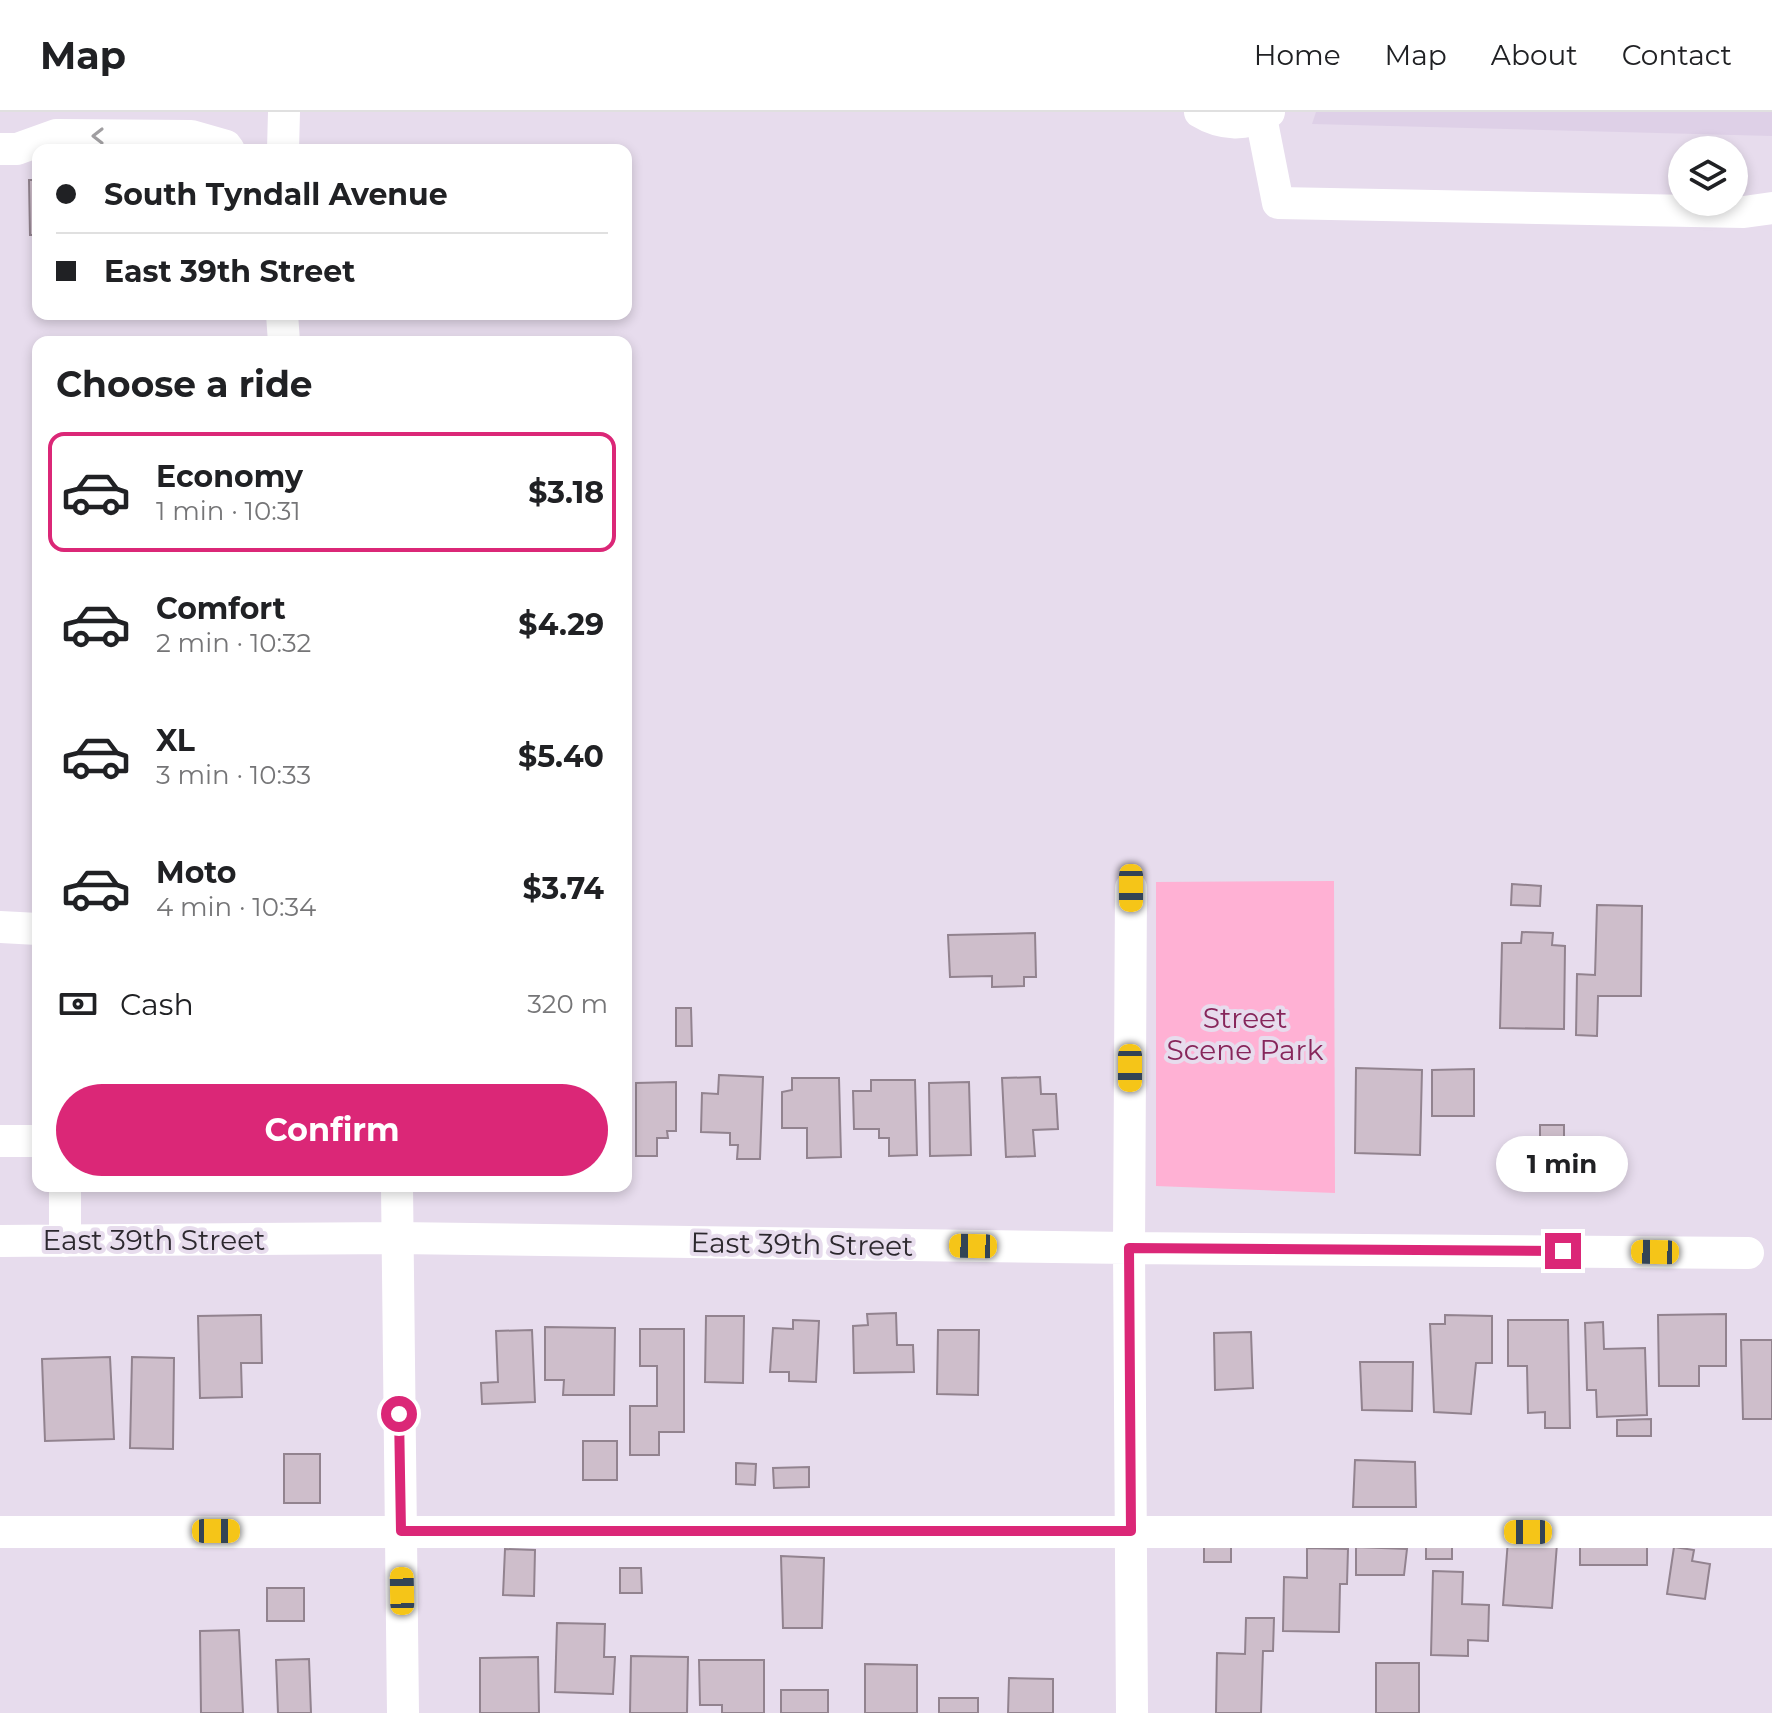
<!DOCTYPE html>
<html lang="en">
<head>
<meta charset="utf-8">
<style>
  :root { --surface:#fff; --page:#f6f6f6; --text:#202124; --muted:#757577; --line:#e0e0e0; --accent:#db2777 }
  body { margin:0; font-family:Montserrat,sans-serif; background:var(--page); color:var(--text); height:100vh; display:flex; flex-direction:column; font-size:30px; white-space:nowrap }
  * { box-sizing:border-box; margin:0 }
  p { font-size:26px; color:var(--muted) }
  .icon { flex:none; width:44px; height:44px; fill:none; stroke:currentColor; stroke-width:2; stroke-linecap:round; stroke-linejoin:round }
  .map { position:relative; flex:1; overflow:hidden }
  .drawer { position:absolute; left:32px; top:224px; width:600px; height:856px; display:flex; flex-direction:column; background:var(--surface); border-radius:16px; box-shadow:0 4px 12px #0003 }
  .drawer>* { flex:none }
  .banner { position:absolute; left:32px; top:32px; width:600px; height:176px; border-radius:16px; box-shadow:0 4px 12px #0003; display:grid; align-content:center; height:176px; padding:0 24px; background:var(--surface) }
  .fabs { position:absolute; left:1668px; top:24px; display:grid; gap:16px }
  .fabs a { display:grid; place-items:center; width:80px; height:80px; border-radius:50%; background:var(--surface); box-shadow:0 4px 12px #0003; font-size:40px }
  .end { position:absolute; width:36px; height:36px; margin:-18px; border:10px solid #db2777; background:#fff; box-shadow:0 0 0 4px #fff }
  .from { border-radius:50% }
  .bubble { position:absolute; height:56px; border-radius:28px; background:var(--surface); box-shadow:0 4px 12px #0003; font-size:26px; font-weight:700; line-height:56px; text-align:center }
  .car { position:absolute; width:24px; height:48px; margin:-24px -12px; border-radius:10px; box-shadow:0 0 6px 2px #0007; background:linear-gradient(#f5c518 24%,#345 0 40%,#f5c518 0 76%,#345 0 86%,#f5c518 0) }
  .banner b { display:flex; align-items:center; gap:28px; height:76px; font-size:30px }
  .banner b+b { border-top:2px solid var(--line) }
  .banner i { width:20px; height:20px; background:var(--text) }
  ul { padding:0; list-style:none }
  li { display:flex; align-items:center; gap:24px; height:120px; margin:0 16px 12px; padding:0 8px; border:4px solid transparent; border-radius:16px }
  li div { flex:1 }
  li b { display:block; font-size:30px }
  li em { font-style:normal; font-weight:700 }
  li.selected { border-color:var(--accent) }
  li>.icon { width:72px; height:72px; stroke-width:1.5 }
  h2 { padding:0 24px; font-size:36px; line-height:96px }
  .pay { display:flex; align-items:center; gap:20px; height:88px; padding:0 24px; font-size:30px }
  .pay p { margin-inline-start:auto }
  .primary-button { display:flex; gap:16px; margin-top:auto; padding:16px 24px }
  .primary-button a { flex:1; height:92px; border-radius:48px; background:var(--accent); color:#fff; font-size:32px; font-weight:700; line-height:92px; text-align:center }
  header { display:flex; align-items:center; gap:48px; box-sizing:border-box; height:112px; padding:0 40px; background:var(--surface); border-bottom:2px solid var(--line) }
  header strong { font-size:38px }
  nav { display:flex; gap:44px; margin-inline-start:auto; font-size:28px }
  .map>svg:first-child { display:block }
</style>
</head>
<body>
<header>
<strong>Map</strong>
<nav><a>Home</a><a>Map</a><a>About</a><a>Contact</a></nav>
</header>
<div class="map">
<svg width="1772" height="1601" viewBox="0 0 1772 1601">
  <rect width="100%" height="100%" fill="#e7dced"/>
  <path fill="#ded0e7" d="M1316 0H1772V24L1312 12Z"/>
  <path fill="#ffb1d4" d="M1334 769 1335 1081 1156 1074V770Z"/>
  <path fill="#cebecb" stroke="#92838f" stroke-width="2" d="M29 68H38V123H30Z
    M1512 772 1541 774 1540 794 1511 793Z
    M1597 793 1642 794 1641 884H1598L1597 924 1576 923 1577 862 1595 863Z
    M1522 820 1553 821 1552 833 1565 834 1564 917 1500 916 1502 831H1521Z
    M1035 821 1036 865H1024V874L992 875V864L950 865 948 823Z
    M676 896H691L692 934H676Z
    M1356 956 1422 958 1420 1043 1355 1041Z
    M1474 957V1004H1432V958Z
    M719 963 763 965 760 1047H737L738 1033H730V1021L701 1020 702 981 718 982Z
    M1040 965 1041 982H1056L1058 1017 1033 1018 1035 1044 1006 1045 1002 966Z
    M792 966H839L841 1045 807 1046V1016H782V980L792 978Z
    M871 968H915L917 1043 889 1044V1026H879V1017H854L853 979H871Z
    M676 970V1019H667L668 1026H657V1044H636V971Z
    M969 970 971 1043 930 1044 929 971Z
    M1540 1013H1564V1043H1540Z
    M896 1201 897 1233H913L914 1260 854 1261 853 1214 868 1213 867 1202Z
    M1726 1202V1254H1699V1274H1659L1658 1203Z
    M261 1203 262 1251H241L242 1285 200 1286 198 1204Z
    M1445 1203 1492 1204V1251H1476L1471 1302 1434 1300 1430 1212H1445Z
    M706 1204H744L743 1271 705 1270Z
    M793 1208 819 1209 816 1270 789 1269V1260H770L773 1216 793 1217Z
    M1508 1208H1568L1570 1316H1545V1300L1528 1301 1527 1254H1508Z
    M1603 1210 1604 1237 1645 1236 1647 1303 1597 1305 1596 1278H1587L1585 1211Z
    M545 1215 615 1216 614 1283H563L564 1268H545Z
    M640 1217H684V1320H659V1343H630V1294H657V1254H640Z
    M532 1218 535 1290 482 1292 481 1271 498 1270 496 1219Z
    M938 1218H979L978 1283 937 1282Z
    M1251 1220 1253 1276 1215 1278 1214 1221Z
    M1741 1228H1772V1307H1743Z
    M110 1245 114 1327 45 1329 42 1247Z
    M132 1245 174 1246 173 1337 130 1336Z
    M1360 1250H1413L1412 1299 1362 1298Z
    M1651 1307V1324H1617V1308Z
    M583 1329H617V1368H583Z
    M284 1342H320V1391H284Z
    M1355 1348 1415 1350 1416 1395H1353Z
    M736 1351 756 1352 755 1373 736 1372Z
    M809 1355V1375L774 1376 773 1356Z
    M1426 1424H1452V1447H1426Z
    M1580 1427H1647V1453H1580Z
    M1508 1428 1557 1432 1552 1496 1503 1493Z
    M1204 1430H1231V1450H1204Z
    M1356 1435 1407 1437 1404 1463H1356Z
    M1674 1435 1694 1438 1692 1449 1710 1452 1705 1487 1667 1482Z
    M1307 1436 1348 1437 1347 1472H1340L1339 1520 1283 1519 1284 1465 1307 1466Z
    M505 1437 535 1438 534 1484 503 1483Z
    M781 1444 824 1446 822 1516H783Z
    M620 1456H641L642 1481H620Z
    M1433 1459 1463 1460 1462 1492 1489 1493 1488 1529 1468 1528V1544L1431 1543Z
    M267 1476H304V1509H267Z
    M1246 1506H1274L1273 1539H1263L1261 1601H1216L1217 1541 1245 1542Z
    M557 1511 605 1512 604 1545H615L613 1582 555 1580Z
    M239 1518 243 1601H201L200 1519Z
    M631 1544 688 1545 687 1601H630Z
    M538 1545 539 1601H480V1546Z
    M309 1547 311 1601H278L276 1548Z
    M699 1548H764V1601H722V1593H700Z
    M1376 1551H1419V1601H1376Z
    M865 1552 917 1553V1601H865Z
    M1009 1566 1053 1567V1601H1008Z
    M781 1578H828V1601H781Z
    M939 1586H978V1601H939Z"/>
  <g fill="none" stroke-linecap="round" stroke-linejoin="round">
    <path stroke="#fff" stroke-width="32" d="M1200 0C1221 13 1248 15 1269 0
      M1261 5 1278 91 1744 100 1772 96
      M0 37H17L56 23 191 24 226 34 229 38
      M283 38 284 0
      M282 202 284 230
      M1131 776 1129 1136 1132 1601
      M0 815 38 817
      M0 1029H38
      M65 1074V1129
      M397 1074 403 1601
      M0 1129 397 1126 1129 1136 1748 1141
      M0 1420H1772"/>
  </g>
  <defs><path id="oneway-chevron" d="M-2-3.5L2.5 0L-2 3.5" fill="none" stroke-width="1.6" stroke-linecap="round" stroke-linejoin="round" transform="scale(2)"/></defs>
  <use stroke="#a09ea1" href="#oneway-chevron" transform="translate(98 24) rotate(-180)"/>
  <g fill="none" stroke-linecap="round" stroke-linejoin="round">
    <path stroke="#db2777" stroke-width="10" d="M399 1302 401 1419H1131L1129 1136 1563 1139"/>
  </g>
  <g text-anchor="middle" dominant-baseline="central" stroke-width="8" stroke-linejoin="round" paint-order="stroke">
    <g font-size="28" fill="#87265b" stroke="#e7dced">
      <text x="1245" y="906">Street<tspan x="1245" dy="32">Scene Park</tspan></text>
    </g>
    <g font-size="28" fill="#2c282e" stroke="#e7dced">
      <text x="154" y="1128">East 39th Street</text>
      <text transform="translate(802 1132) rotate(1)">East 39th Street</text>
    </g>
  </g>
</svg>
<div class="fabs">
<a><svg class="icon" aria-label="layers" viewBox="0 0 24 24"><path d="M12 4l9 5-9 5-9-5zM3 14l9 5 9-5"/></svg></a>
</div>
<i class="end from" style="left:399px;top:1302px"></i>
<i class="end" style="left:1563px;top:1139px"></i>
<div class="bubble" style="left:1496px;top:1024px;width:132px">1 min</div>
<i class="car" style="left:1131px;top:776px;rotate:180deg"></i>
<i class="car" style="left:1130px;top:956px;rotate:180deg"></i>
<i class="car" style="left:973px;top:1134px;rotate:271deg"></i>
<i class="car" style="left:1655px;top:1140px;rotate:271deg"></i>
<i class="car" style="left:216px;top:1419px;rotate:90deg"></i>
<i class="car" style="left:1528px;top:1420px;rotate:270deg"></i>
<i class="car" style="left:402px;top:1479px;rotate:359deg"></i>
<div class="banner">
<b><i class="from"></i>South Tyndall Avenue</b>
<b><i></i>East 39th Street</b>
</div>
<section class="drawer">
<h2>Choose a ride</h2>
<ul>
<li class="selected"><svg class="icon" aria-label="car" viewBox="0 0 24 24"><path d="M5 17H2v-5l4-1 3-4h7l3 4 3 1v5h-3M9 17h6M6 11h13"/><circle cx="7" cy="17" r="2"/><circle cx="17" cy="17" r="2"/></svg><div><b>Economy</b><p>1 min · 10:31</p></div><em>$3.18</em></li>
<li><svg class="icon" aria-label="car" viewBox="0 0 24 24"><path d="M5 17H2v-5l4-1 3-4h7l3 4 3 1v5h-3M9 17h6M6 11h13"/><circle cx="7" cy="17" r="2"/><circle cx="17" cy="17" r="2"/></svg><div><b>Comfort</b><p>2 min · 10:32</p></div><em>$4.29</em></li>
<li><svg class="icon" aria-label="car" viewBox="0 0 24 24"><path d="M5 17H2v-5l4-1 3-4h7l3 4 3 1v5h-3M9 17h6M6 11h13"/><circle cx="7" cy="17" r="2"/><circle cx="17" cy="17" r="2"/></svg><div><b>XL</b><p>3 min · 10:33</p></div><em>$5.40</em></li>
<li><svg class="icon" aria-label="car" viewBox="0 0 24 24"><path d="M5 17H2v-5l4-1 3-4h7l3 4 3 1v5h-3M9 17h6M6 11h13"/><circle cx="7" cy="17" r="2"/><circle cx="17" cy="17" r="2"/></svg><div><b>Moto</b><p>4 min · 10:34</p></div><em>$3.74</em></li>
</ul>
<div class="pay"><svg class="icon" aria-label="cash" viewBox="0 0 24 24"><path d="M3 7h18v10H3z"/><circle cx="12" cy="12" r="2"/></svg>Cash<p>320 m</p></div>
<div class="primary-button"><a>Confirm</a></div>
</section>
</div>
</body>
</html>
